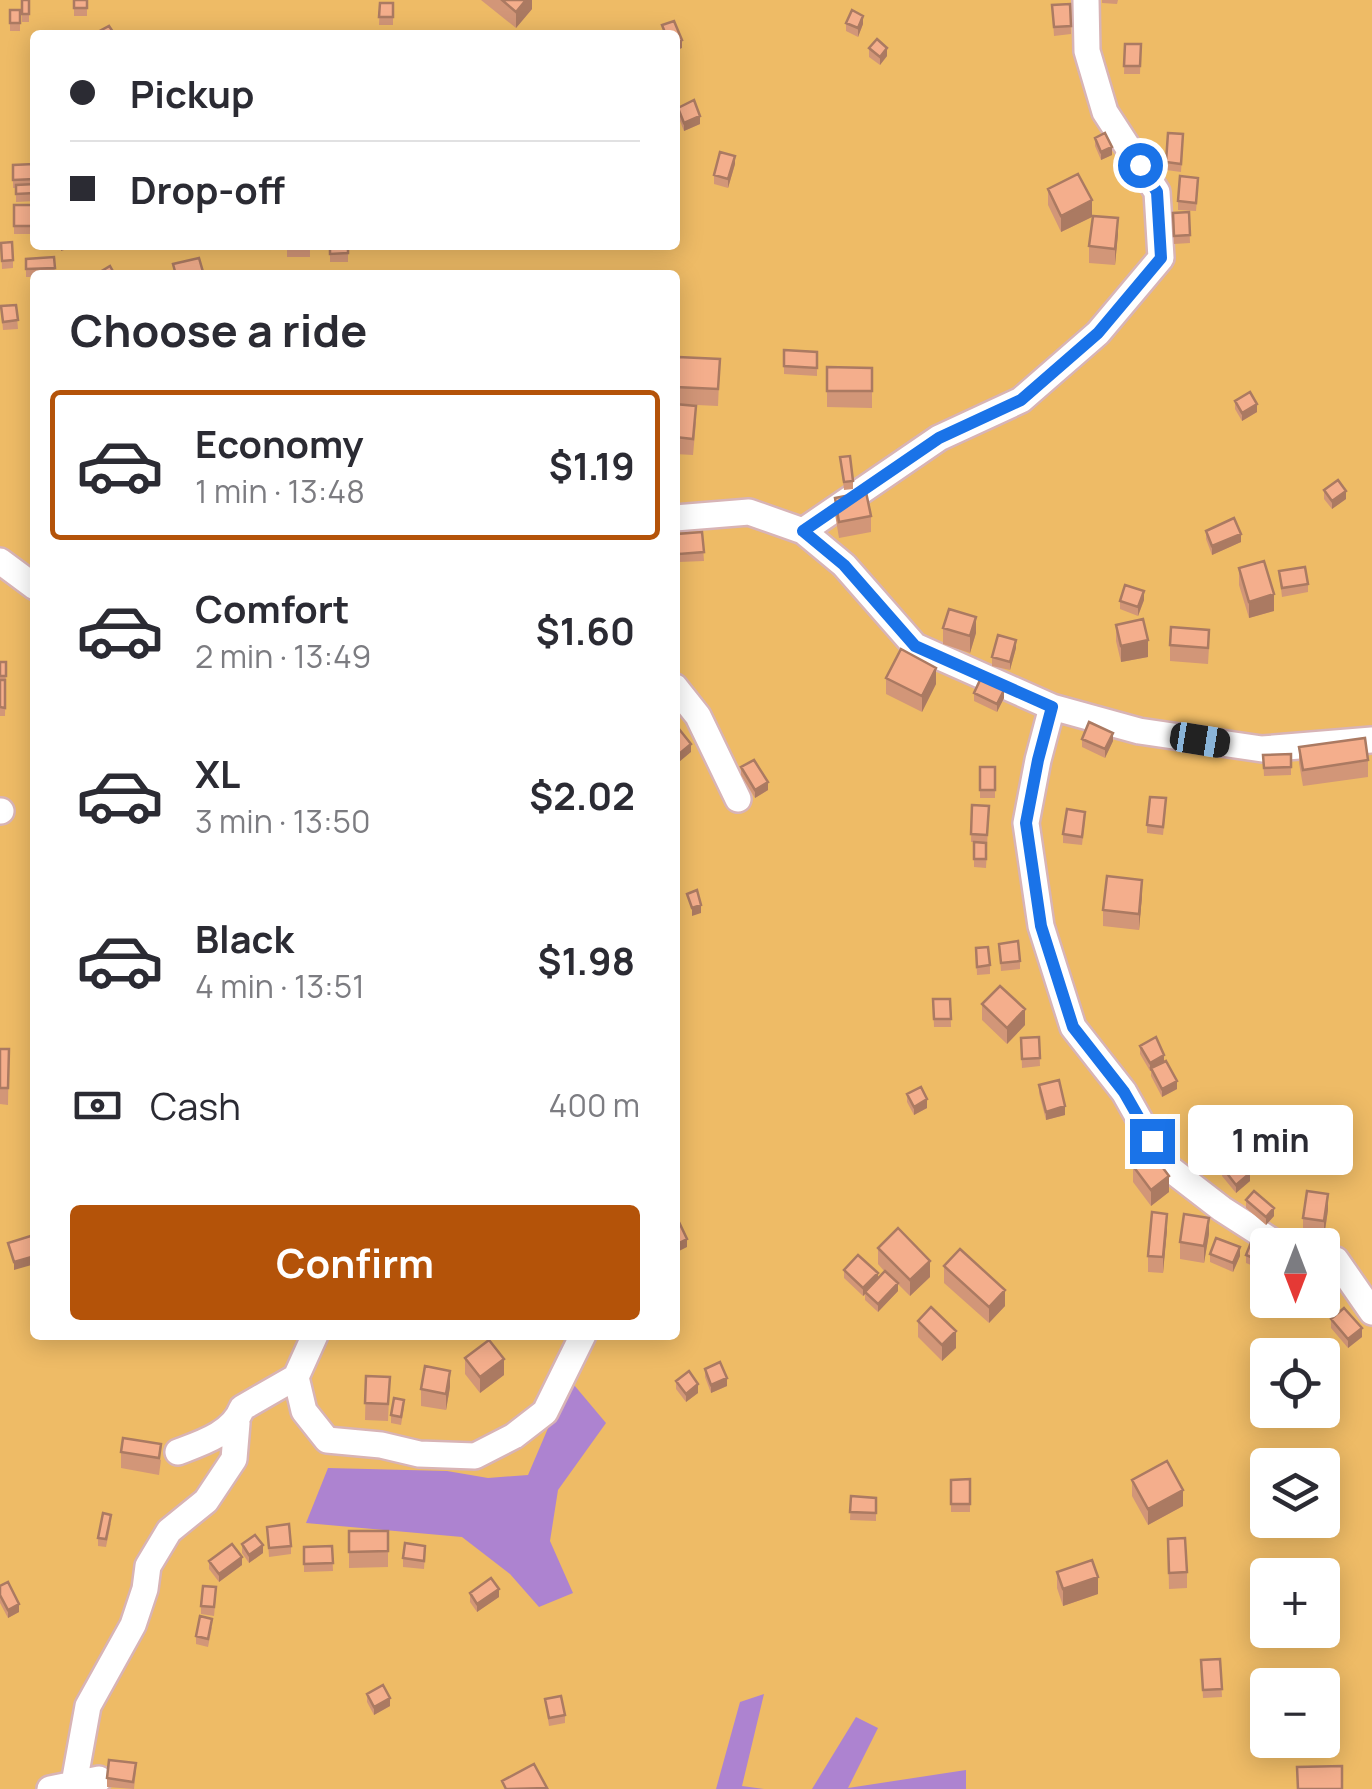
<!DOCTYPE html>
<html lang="en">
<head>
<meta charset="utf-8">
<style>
  :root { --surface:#fff; --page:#f2f2f3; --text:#2b2b33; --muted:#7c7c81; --line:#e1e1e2; --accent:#b45309 }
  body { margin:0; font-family:Manrope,sans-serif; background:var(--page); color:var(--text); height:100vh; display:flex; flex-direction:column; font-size:38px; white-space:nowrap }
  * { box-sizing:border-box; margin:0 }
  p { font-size:32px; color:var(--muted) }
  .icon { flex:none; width:55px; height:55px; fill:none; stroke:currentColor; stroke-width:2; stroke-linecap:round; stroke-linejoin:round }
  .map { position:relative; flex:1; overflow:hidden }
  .panel { position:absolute; left:30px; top:270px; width:650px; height:1070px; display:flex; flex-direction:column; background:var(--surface); border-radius:10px; box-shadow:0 5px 25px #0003 }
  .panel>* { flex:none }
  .hud { position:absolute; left:30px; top:30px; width:650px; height:220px; border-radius:10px; box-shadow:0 5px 25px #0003; display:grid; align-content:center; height:220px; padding:0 40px; background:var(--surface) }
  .needle { width:65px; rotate:180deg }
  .controls { position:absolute; left:1250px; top:1228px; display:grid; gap:20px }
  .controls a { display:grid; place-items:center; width:90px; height:90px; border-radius:10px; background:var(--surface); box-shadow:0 5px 25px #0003; font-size:50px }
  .end { position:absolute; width:45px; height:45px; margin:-22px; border:12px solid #1a73e8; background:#fff; box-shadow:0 0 0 5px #fff }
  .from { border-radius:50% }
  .bubble { position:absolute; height:70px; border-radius:10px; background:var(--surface); box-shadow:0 5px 25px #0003; font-size:32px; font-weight:700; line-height:70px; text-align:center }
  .car { position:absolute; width:30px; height:60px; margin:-30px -15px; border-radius:12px; box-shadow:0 0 8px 2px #0007; background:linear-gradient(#222 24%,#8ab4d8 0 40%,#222 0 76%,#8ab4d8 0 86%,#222 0) }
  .hud b { display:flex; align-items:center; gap:35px; height:95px; font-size:38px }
  .hud b+b { border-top:2px solid var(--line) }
  .hud i { width:25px; height:25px; background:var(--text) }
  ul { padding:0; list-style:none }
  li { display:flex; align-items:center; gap:30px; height:150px; margin:0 20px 15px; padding:0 20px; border:5px solid transparent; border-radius:10px }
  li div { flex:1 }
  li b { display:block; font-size:38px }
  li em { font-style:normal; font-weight:700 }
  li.current { border-color:var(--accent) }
  li>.icon { width:90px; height:90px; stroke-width:1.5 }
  h2 { padding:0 40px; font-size:45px; line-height:120px }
  .pay { display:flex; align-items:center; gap:25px; height:110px; padding:0 40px; font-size:38px }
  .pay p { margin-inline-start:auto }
  .action { display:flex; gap:20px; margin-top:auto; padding:20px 40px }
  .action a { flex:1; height:115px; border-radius:10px; background:var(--accent); color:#fff; font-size:40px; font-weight:700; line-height:115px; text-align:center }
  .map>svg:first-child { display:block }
</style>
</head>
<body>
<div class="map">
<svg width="1372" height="1789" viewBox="0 0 1372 1789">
  <rect width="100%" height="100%" fill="#faf3f3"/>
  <path fill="#eb6" fill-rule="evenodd" d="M0 0H1372V1789H0ZM35 35H675V245H35ZM35 275H675V1335H35ZM1268 1245H1322V1300H1268ZM1268 1355H1322V1410H1268ZM1268 1465H1322V1520H1268ZM1268 1575H1322V1630H1268ZM1268 1685H1322V1740H1268Z"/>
  <path fill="#ad83d0" d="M569 1379 606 1423 558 1490 550 1541 573 1593 539 1607 510 1574 462 1537 306 1523 328 1468 447 1471 488 1478 528 1475Z
    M764 1694 742 1786 764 1789H716L740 1702Z
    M856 1717 878 1728 848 1788 966 1770V1789H812Z"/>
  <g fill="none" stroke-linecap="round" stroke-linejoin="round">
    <g stroke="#d8b4b6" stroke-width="30">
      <path id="minor" d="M675 518 749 512 803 531 844 565 915 646 1052 707 1139 731 1262 749 1372 740
        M803 531 939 438 1021 400 1098 333 1161 258 1157 192 1105 112 1087 51 1086 0
        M0 561 35 587
        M675 687 698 716 738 799
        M1052 707 1038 760 1026 823 1041 926 1073 1027 1124 1092 1165 1165 1222 1209 1278 1245
        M0 811H1
        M1322 1257 1336 1260 1372 1312
        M296 1377 304 1411 327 1440 381 1445 419 1454 475 1456 514 1436 545 1412 583 1335
        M178 1452C202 1443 233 1433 242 1408L296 1377 315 1335
        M50 1789 99 1779
        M73 1789 88 1706 133 1625 145 1589 148 1566 169 1531 206 1501 234 1459 237 1423"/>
    </g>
    <use href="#minor" stroke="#fff" stroke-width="25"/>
  </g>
  <path fill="#d29678" d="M22 0H29V22H22Z
    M74 0H87V16H74Z
    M481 0H532V9L516 28Z
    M1102 0H1118L1117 4 1102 3Z
    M380 3H393V25H379Z
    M1070 4 1071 34 1054 36 1052 5Z
    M10 10H20V31H10Z
    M846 23 863 24 858 37 846 31Z
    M1125 44H1141L1140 74H1124Z
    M869 48 887 56 880 65 869 57Z
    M678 108 700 124 684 131 678 116Z
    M1095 138 1112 155 1101 160 1095 146Z
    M1183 142 1181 172 1166 170V162Z
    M34 164 35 201 16 202V188H13V165Z
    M735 164 728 188 714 184V175Z
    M1198 186 1196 211 1178 210V201Z
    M1048 189 1092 217 1061 232 1048 205Z
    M14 205H35V234H14Z
    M1189 212 1190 243 1174 244 1173 213Z
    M1118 234 1115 265 1089 263V246Z
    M1 243 13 260V268L2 269Z
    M287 245H310V257H287Z
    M330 245H348V262H330Z
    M54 257 55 274H71L35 275V277H26V259Z
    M16 305 18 329 3 330 1 306Z
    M784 350 817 352V376L784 374Z
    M678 357 720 359 718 406 676 404Z
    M827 367 872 368V408L827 407Z
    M1235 401 1257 412 1242 421 1235 409Z
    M675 404 696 422 693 455 675 454Z
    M840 457 853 481V489L844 490Z
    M1324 490 1346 499 1332 509 1324 499Z
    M835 498 871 516V532L839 538 835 514Z
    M1206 531 1241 542 1212 555 1206 539Z
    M702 532 704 561 679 562 677 534Z
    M1239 568 1274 611 1249 618 1239 585Z
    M1279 571 1308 584V592L1282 597Z
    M1144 600 1138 616 1120 609V601Z
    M1116 625 1148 657 1121 662 1116 641Z
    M943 628 976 633 970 653 943 644Z
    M1170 645 1209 647 1208 664 1170 661Z
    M1016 648 1010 670 992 666V657Z
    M0 662H6L5 716H0Z
    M886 678 936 684 922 712 886 694Z
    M974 693 1004 698 997 712 974 701Z
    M1082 739 1113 741 1105 758 1082 747Z
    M1299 747 1368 760V777L1303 786 1299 763Z
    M1291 754V775L1264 776 1263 755Z
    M741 767 768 790 755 798 741 775Z
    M980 767H995V798H980Z
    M972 805 989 806 986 868 974 867V842H971Z
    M1166 806 1163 835 1147 833V825Z
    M1085 820 1082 845 1063 843V834Z
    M1142 896 1139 930 1103 926V910Z
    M999 944 1020 961V969L1001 971Z
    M976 948 990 965V974L977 975Z
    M933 999H950L951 1027H934Z
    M982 1004 1025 1025 1007 1044 982 1020Z
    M1039 1037 1040 1066 1022 1068 1021 1038Z
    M1140 1046 1164 1062 1177 1089 1162 1097 1151 1076V1070L1150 1071 1140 1054Z
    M0 1049H9L8 1105 0 1104Z
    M1039 1085 1065 1115 1046 1120 1039 1093Z
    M907 1094 927 1108 914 1115 907 1102Z
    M1204 1129 1235 1157 1250 1181 1236 1193 1222 1176V1167L1231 1160 1216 1168 1204 1145Z
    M1133 1166 1169 1192 1151 1206 1133 1182Z
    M1246 1200 1274 1216 1266 1225 1246 1208Z
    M1328 1210 1324 1237 1303 1234V1218Z
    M1167 1230 1163 1273 1148 1272V1256Z
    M1209 1234 1204 1263 1180 1259V1242Z
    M1268 1246V1272L1246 1263V1255Z
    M878 1248 930 1277 910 1296 898 1284V1291L878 1312 865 1300V1295L863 1296 844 1278V1270L878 1278 885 1272 878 1264Z
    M1210 1254 1240 1256 1233 1272 1210 1262Z
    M1322 1263 1335 1273 1331 1292 1322 1290Z
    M944 1266 1005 1306 989 1323 944 1283Z
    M1331 1319 1362 1337 1348 1348 1331 1328Z
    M918 1321 956 1348 942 1361 918 1337Z
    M465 1358 504 1375 480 1393 465 1374Z
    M705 1369 727 1386 711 1393 705 1377Z
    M366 1376 390 1377 388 1421 365 1420Z
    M676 1381 698 1393 686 1402 676 1389Z
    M450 1387 446 1410 421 1406V1389Z
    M404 1408 401 1425 391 1423V1415Z
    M123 1438 161 1460 159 1475 121 1468V1452Z
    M970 1479V1512H951V1480Z
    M1132 1480 1183 1506 1148 1525 1132 1496Z
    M851 1496 876 1498V1521L850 1520Z
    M111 1523 106 1547 98 1546V1538Z
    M267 1527 291 1546V1554L269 1557Z
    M349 1531H388V1567L349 1568Z
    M1168 1539 1187 1572V1588L1169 1589Z
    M242 1544 263 1553 249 1563 242 1553Z
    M332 1546 333 1571 304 1572V1547Z
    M425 1554 424 1569 403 1567V1558Z
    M209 1561 242 1565 219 1582 209 1569Z
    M1057 1572 1098 1594 1063 1606 1057 1588Z
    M0 1586 19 1612 8 1618 0 1603Z
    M470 1593 499 1597 477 1612 470 1602Z
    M216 1595 214 1616 201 1614V1606Z
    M212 1627 208 1647 196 1644V1636Z
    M1220 1659 1222 1697 1203 1698 1201 1660Z
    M367 1694 390 1706 374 1715 367 1702Z
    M545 1699 565 1715V1723L549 1726Z
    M136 1771 134 1789 107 1787V1778Z"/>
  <path fill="#ab7a62" d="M526 0H532V9L516 28V12Z
    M863 16V24L858 37V28Z
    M682 40V48L675 51V43Z
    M887 48V56L880 65V57Z
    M700 116V124L684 131V123Z
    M1112 147V155L1101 160V152Z
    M735 156V164L728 188V179Z
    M1092 200V217L1061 232V216Z
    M1118 218V234L1115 265V249Z
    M61 245H76V246L61 251Z
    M1257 404V412L1242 421V413Z
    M1346 491V499L1332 509V501Z
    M1241 534V542L1212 555V546Z
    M1144 591V600L1138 616V607Z
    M1274 594V611L1249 618V602Z
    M976 617V633L970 653V636Z
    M1016 640V648L1010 670V662Z
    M1148 640V657L1121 662V646Z
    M936 668V684L922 712V696Z
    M1004 690V698L997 712V704Z
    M1113 733V741L1105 758V749Z
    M691 744V752L679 762V754Z
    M768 782V790L755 798V790Z
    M1142 880V896L1139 930V914Z
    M701 905V913L692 916V908Z
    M1025 1009V1025L1007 1044V1028Z
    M1164 1055V1063L1150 1071V1063Z
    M1177 1081V1089L1162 1097V1089Z
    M927 1099V1108L914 1115V1107Z
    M1065 1106V1115L1046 1120V1112Z
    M1235 1142V1158L1216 1168V1152Z
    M1250 1173V1181L1236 1193V1185Z
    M1169 1176V1192L1151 1206V1190Z
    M1328 1194V1210L1324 1237V1221Z
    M1274 1208V1216L1266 1225V1217Z
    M1167 1214V1230L1163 1273V1257Z
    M1209 1218V1234L1204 1263V1246Z
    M687 1239V1247L675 1253V1245Z
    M1240 1247V1256L1233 1272V1263Z
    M35 1256V1264L14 1270V1262Z
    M930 1261V1277L910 1296V1280Z
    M878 1273V1281L863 1296V1288Z
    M898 1283V1291L878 1312V1304Z
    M1005 1290V1306L989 1323V1307Z
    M1362 1328V1337L1348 1348V1339Z
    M956 1331V1348L942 1361V1345Z
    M504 1359V1375L480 1393V1377Z
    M450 1371V1387L446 1410V1394Z
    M727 1378V1386L711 1393V1385Z
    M698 1384V1393L686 1402V1394Z
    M1183 1490V1506L1148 1525V1509Z
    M263 1545V1553L249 1563V1555Z
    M242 1557V1565L219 1582V1574Z
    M1098 1577V1594L1063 1606V1589Z
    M499 1589V1597L477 1612V1604Z
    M19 1604V1612L8 1618V1610Z
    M390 1698V1706L374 1715V1707Z"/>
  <path fill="#f4ae8c" stroke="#ab7a62" stroke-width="2.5" d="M22 0H29V14H22Z
    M74 0H87V8H74Z
    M502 0H526L516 12Z
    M380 3H393V17H379Z
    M1070 4 1071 26 1054 27 1052 5Z
    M10 10H20V23H10Z
    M852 10 863 16 858 28 846 23Z
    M674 21 682 40 675 43V35H666L662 25Z
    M109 26 115 35H96V33Z
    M877 39 887 48 880 57 869 48Z
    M1125 44H1141L1140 66H1124Z
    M694 100 700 116 684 123 678 108Z
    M1105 133 1112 147 1101 152 1095 138Z
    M1168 133 1183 134 1181 164 1166 162Z
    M720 152 735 156 728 179 714 175Z
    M34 164 35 179 13 180V165Z
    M1078 174 1092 200 1061 216 1048 189Z
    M1180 176 1198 178 1196 203 1178 201Z
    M35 184V193L16 194V185Z
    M14 205H35V226H14Z
    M1189 212 1190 235 1174 236 1173 213Z
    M1093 216 1118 218 1115 249 1089 246Z
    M12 242 13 260 2 261 1 243Z
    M330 245H348V253L330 254Z
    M54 257 55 268 26 269V259Z
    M199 258 203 272 192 275H176L173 264Z
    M110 266 115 275H101L100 272Z
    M16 305 18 320 3 322 1 306Z
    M784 350 817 352V368L784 366Z
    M678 357 720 359 718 389 676 387Z
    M827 367 872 368V391H827Z
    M1250 392 1257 404 1242 413 1235 401Z
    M675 404 696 406 693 439 675 437Z
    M850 456 853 481 844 482 840 457Z
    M1338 480 1346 491 1332 501 1324 490Z
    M866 492 871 516 839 522 835 498Z
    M1234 518 1241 534 1212 546 1206 531Z
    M702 532 704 552 679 554 677 534Z
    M1264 561 1274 594 1249 602 1239 568Z
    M1305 567 1308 584 1282 588 1279 571Z
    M1125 585 1144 591 1138 607 1120 601Z
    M949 609 976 617 970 636 943 628Z
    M1143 619 1148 640 1121 646 1116 625Z
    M1171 627 1209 630 1208 648 1170 645Z
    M998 635 1016 640 1010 662 992 657Z
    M901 649 936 668 922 696 886 678Z
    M0 662H6V676H0Z
    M981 678 1004 690 997 704 974 693Z
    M0 680H5V708L0 707Z
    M1089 722 1113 733 1105 749 1082 739Z
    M679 729 691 744 679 754 675 749V732Z
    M1365 738 1368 760 1303 770 1299 747Z
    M1291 754V767L1264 768 1263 755Z
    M754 760 768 782 755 790 741 767Z
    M980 767H995V790H980Z
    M1150 797 1166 798 1163 827 1147 825Z
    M972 805 989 806 987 835 971 834Z
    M1067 809 1085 812 1082 837 1063 834Z
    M974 842 986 843V859H974Z
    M1107 876 1142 880 1139 914 1103 910Z
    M697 890 701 905 692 908 687 894Z
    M1018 941 1020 961 1001 963 999 944Z
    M988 947 990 965 977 967 976 948Z
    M1000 986 1025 1009 1007 1028 982 1004Z
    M933 999H950L951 1019H934Z
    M1039 1037 1040 1058 1022 1059 1021 1038Z
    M1156 1037 1164 1055 1150 1063 1140 1046Z
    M0 1049H9L8 1088H0Z
    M1166 1061 1177 1081 1162 1089 1151 1068Z
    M675 1080 676 1130H675Z
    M1059 1080 1065 1106 1046 1112 1039 1085Z
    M921 1087 927 1099 914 1107 907 1094Z
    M1223 1119 1235 1142 1216 1152 1204 1129Z
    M1151 1152 1169 1176 1151 1190 1133 1166Z
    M1236 1156 1250 1173 1236 1185 1222 1167Z
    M1254 1191 1274 1208 1266 1217 1246 1200Z
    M1307 1191 1328 1194 1324 1221 1303 1218Z
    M1152 1212 1167 1214 1163 1257 1148 1256Z
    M1184 1214 1209 1218 1204 1246 1180 1242Z
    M678 1220 687 1239 675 1245V1222Z
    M898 1228 930 1261 910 1280 878 1248Z
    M34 1235 35 1256 14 1262 8 1243Z
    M1216 1238 1240 1247 1233 1263 1210 1254Z
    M1252 1240 1268 1246V1264L1246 1255Z
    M960 1249 1005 1290 989 1307 944 1266Z
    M858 1255 878 1273 863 1288 844 1270Z
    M1322 1263 1335 1265 1331 1284 1322 1282Z
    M885 1271 898 1283 878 1304 865 1292Z
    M931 1307 956 1331 942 1345 918 1321Z
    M1344 1308 1362 1328 1348 1339 1331 1319Z
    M489 1340 504 1359 480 1377 465 1358Z
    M720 1362 727 1378 711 1385 705 1369Z
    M425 1366 450 1371 446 1394 421 1389Z
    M689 1371 698 1384 686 1394 676 1381Z
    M366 1376 390 1377 388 1404 365 1403Z
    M394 1398 404 1400 401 1417 391 1415Z
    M123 1438 161 1444 159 1458 121 1452Z
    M1167 1461 1183 1490 1148 1509 1132 1480Z
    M970 1479V1504H951V1480Z
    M851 1496 876 1498V1513L850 1512Z
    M103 1513 111 1515 106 1539 98 1538Z
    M289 1524 291 1546 269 1548 267 1527Z
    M349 1531H388V1551L349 1552Z
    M255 1535 263 1545 249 1555 242 1544Z
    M1185 1538 1187 1572 1169 1573 1168 1539Z
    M405 1543 425 1546 424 1561 403 1558Z
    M232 1544 242 1557 219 1574 209 1561Z
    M332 1546 333 1563 304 1564V1547Z
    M1092 1560 1098 1577 1063 1589 1057 1572Z
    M491 1578 499 1589 477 1604 470 1593Z
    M8 1582 19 1604 8 1610 0 1595V1586Z
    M203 1586 216 1587 214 1607 201 1606Z
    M200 1616 212 1619 208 1639 196 1636Z
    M1220 1659 1222 1689 1203 1690 1201 1660Z
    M383 1685 390 1698 374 1707 367 1694Z
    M561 1696 565 1715 549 1718 545 1699Z
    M109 1760 136 1763 133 1782 107 1778Z
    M534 1764 547 1788 506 1789 502 1781Z
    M1342 1766V1789H1298L1297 1767Z"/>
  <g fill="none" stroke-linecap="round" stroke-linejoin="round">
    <path stroke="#1a73e8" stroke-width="12" d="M1140 165 1157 192 1161 258 1098 333 1021 400 939 438 803 531 844 565 915 646 1052 707 1038 760 1026 823 1041 926 1073 1027 1124 1092 1152 1141"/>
  </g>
</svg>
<div class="controls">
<a><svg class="needle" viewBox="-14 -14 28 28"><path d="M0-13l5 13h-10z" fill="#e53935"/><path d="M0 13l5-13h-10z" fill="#7c7c81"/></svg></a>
<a><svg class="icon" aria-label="locate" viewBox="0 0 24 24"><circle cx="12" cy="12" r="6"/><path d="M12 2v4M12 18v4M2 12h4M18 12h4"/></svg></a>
<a><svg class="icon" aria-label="layers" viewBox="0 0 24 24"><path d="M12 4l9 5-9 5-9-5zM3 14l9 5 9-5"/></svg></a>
<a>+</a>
<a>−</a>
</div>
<i class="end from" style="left:1140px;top:165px"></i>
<i class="end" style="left:1152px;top:1141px"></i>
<div class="bubble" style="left:1188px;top:1105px;width:165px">1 min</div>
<i class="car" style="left:1200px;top:740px;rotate:99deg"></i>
<div class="hud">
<b><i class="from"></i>Pickup</b>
<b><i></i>Drop-off</b>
</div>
<section class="panel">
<h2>Choose a ride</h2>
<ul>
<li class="current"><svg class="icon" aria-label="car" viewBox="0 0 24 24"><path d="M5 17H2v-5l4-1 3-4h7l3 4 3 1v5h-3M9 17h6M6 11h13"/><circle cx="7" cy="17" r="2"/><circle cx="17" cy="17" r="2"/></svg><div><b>Economy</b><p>1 min · 13:48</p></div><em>$1.19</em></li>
<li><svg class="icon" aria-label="car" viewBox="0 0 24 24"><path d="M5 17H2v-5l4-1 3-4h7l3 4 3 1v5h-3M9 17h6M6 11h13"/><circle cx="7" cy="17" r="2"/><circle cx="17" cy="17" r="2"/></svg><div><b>Comfort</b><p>2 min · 13:49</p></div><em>$1.60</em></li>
<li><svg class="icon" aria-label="car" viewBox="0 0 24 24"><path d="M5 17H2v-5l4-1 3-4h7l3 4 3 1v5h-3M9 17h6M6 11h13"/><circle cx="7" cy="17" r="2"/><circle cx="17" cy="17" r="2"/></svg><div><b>XL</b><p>3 min · 13:50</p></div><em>$2.02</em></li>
<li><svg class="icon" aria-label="car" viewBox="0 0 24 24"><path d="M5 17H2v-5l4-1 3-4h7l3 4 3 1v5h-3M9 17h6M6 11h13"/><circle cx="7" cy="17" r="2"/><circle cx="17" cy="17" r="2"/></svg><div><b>Black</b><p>4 min · 13:51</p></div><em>$1.98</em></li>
</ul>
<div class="pay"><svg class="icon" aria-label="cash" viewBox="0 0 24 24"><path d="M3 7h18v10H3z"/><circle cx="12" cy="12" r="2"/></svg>Cash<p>400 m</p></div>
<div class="action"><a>Confirm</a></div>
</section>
</div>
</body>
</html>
